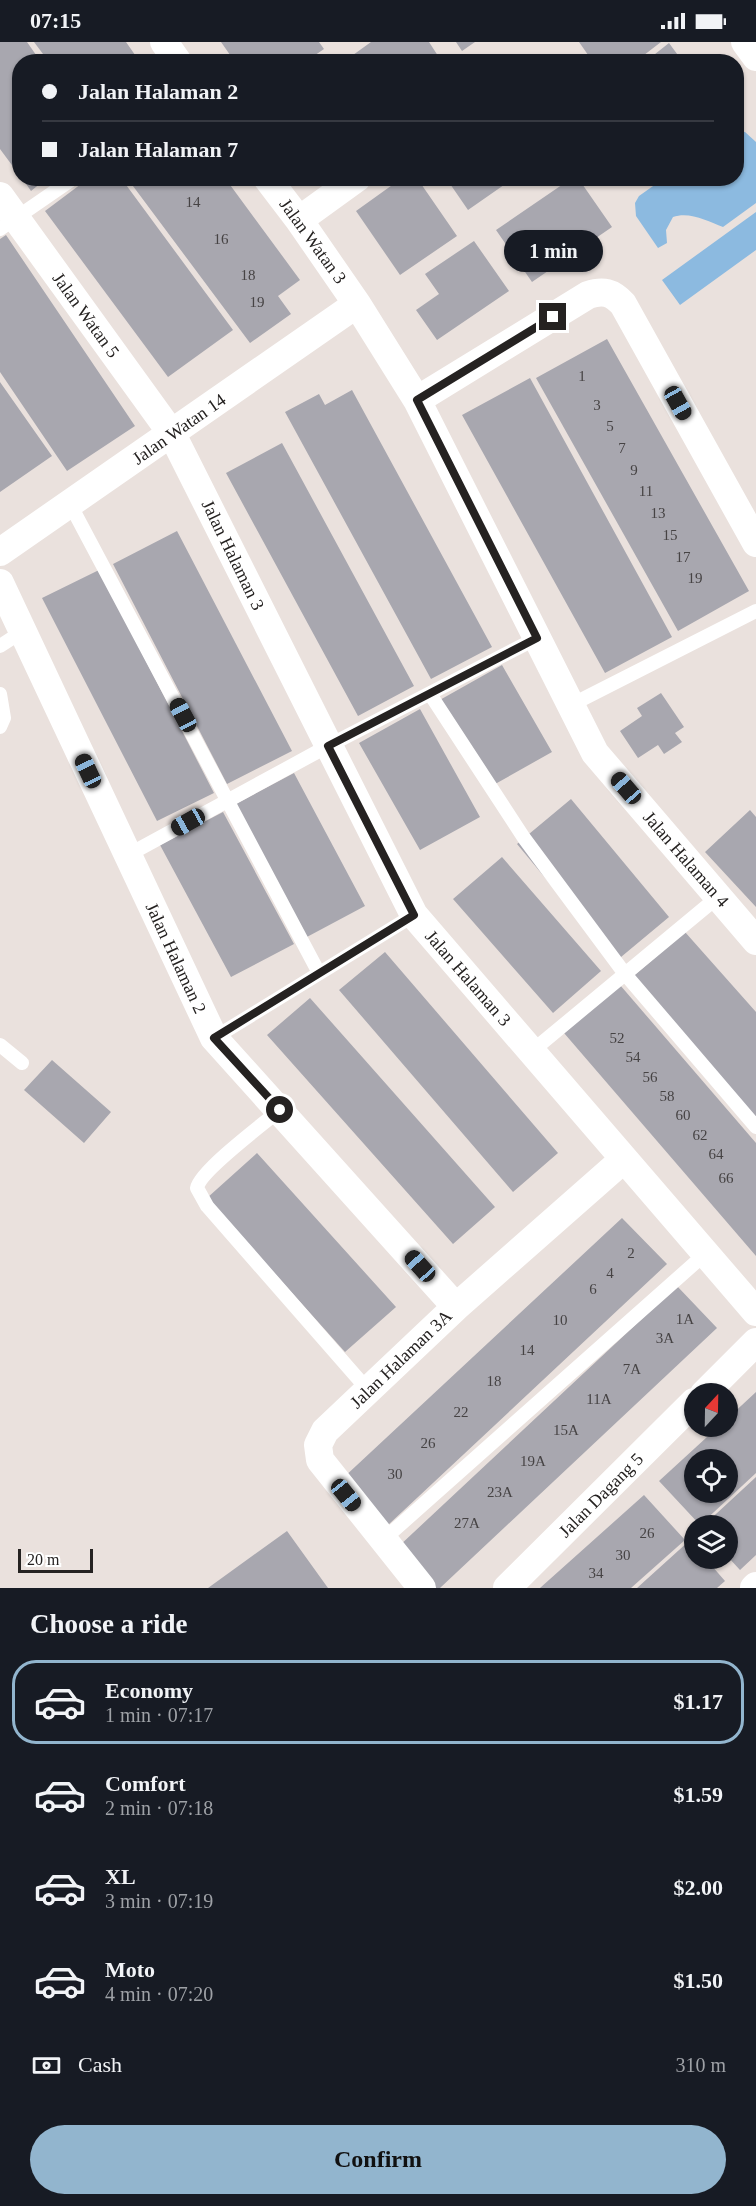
<!DOCTYPE html>
<html lang="en">
<head>
<meta charset="utf-8">
<style>
  :root { --surface:#171b24; --page:#20242c; --text:#f1f3f6; --muted:#9ea1a6; --line:#363941; --accent:#92b5ce }
  body { margin:0; font-family:"Times New Roman",serif; background:var(--page); color:var(--text); height:100vh; display:flex; flex-direction:column; font-size:22px; white-space:nowrap }
  * { box-sizing:border-box; margin:0 }
  p { font-size:20px; color:var(--muted) }
  .icon { flex:none; width:33px; height:33px; fill:none; stroke:currentColor; stroke-width:2; stroke-linecap:round; stroke-linejoin:round }
  .map { position:relative; height:1546px; overflow:hidden }
  .side { display:flex; flex-direction:column; background:var(--surface); flex:1 }
  .side>* { flex:none }
  .top-card { position:absolute; left:12px; top:12px; width:732px; height:132px; border-radius:24px; box-shadow:0 2px 4px #0004; display:grid; align-content:center; height:132px; padding:0 30px; background:var(--surface) }
  .needle { width:39px; rotate:22deg }
  .fabs { position:absolute; left:684px; top:1341px; display:grid; gap:12px }
  .fabs a { display:grid; place-items:center; width:54px; height:54px; border-radius:50%; background:var(--surface); box-shadow:0 2px 4px #0004; font-size:30px }
  .scale { position:absolute; left:18px; bottom:15px; width:75px; box-sizing:border-box; padding-left:6px; border:3px solid #252221; border-top:0; font-size:16px; line-height:21px; white-space:nowrap; color:#252221; -webkit-text-stroke:4px #fff; paint-order:stroke }
  .end { position:absolute; width:27px; height:27px; margin:-14px; border:8px solid #252221; background:#fff; box-shadow:0 0 0 3px #fff }
  .from { border-radius:50% }
  .bubble { position:absolute; height:42px; border-radius:21px; background:var(--surface); box-shadow:0 2px 4px #0004; font-size:20px; font-weight:700; line-height:42px; text-align:center }
  .car { position:absolute; width:18px; height:36px; margin:-18px -9px; border-radius:8px; box-shadow:0 0 4px 2px #0007; background:linear-gradient(#222 24%,#8ab4d8 0 40%,#222 0 76%,#8ab4d8 0 86%,#222 0) }
  .top-card b { display:flex; align-items:center; gap:21px; height:57px; font-size:22px }
  .top-card b+b { border-top:2px solid var(--line) }
  .top-card i { width:15px; height:15px; background:var(--text) }
  ul { padding:0; list-style:none }
  li { display:flex; align-items:center; gap:18px; height:84px; margin:0 12px 9px; padding:0 18px; border:3px solid transparent; border-radius:24px }
  li div { flex:1 }
  li b { display:block; font-size:22px }
  li em { font-style:normal; font-weight:700 }
  li.active { border-color:var(--accent) }
  li>.icon { width:54px; height:54px; stroke-width:1.5 }
  h2 { padding:0 30px; font-size:27px; line-height:72px }
  .pay { display:flex; align-items:center; gap:15px; height:66px; padding:0 30px; font-size:22px }
  .pay p { margin-inline-start:auto }
  .cta { display:flex; gap:12px; margin-top:auto; padding:12px 30px }
  .cta a { flex:1; height:69px; border-radius:36px; background:var(--accent); color:#111; font-size:24px; font-weight:700; line-height:69px; text-align:center }
  .status { display:flex; justify-content:space-between; align-items:center; height:42px; padding:0 30px; background:var(--surface); direction:ltr }
  .status svg { height:16px; fill:currentColor }
  .map>svg:first-child { display:block }
</style>
</head>
<body>
<div class="status"><b>07:15</b><svg viewBox="0 0 49 12"><path d="M0 12V9h3v3zM5 12V6h3v6zM10 12V3h3v9zM15 12V0h3v12zM26 1h20v11H26zM47 4h2v5h-2z"/></svg></div>
<div class="map">
<svg width="756" height="1546" viewBox="0 0 756 1546">
  <rect width="100%" height="100%" fill="#eae1dd"/>
  <path fill="#8cbae0" d="M737 89 745 90 756 100V161L723 185C708 179 689 169 673 175L666 188 667 201 658 206 636 174 635 161 639 154 663 137 736 136Z
    M756 170V208L680 263 662 238Z"/>
  <path fill="#a8a7af" fill-rule="evenodd" d="M0 0H27L41 20H20V134L0 107Z
    M34 0H126L140 20H49Z
    M221 0H319L324 7 305 20H235Z
    M371 0H429L442 20H358L353 13Z
    M456 0H475L462 9Z
    M579 0H661L635 20H593Z
    M669 1 683 20H645Z
    M22 136H47L31 149Z
    M89 136H121L233 288 168 335 45 169Z
    M127 136H225L300 238 278 254 291 272 250 301Z
    M402 136H417L457 194 400 233 356 169Z
    M446 136H514L468 168Z
    M572 136H578L612 185 532 240 496 188Z
    M6 193 135 384 67 429 0 330V197Z
    M474 199 509 249 437 298 416 268 439 252 425 232Z
    M607 297 749 549 678 589 536 336Z
    M530 336 672 595 605 631 462 373Z
    M0 340 52 414 0 450Z
    M352 348 492 605 431 637 285 370 319 352 325 363Z
    M282 401 414 644 358 674 226 431Z
    M177 489 292 709 227 742 113 522Z
    M99 528 214 751 157 779 42 556Z
    M502 623 552 710 488 746 438 659Z
    M661 651 684 685 675 691 682 700 664 712 658 703 638 716 620 689 642 674 637 666Z
    M420 667 480 775 420 808 359 701Z
    M294 731 365 864 305 896 234 763Z
    M571 757 669 875 615 920 517 802Z
    M750 768 756 775V865L705 810Z
    M223 770 294 902 231 935 160 803Z
    M502 815 601 929 553 971 453 857Z
    M685 890 756 970V1080L630 937Z
    M385 910 558 1111 513 1150 339 948Z
    M620 943 756 1101V1214L564 991Z
    M310 956 495 1165 453 1202 267 993Z
    M52 1018 111 1070 84 1101 24 1048Z
    M257 1111 396 1265 345 1310 207 1156Z
    M622 1176 667 1222 387 1484 342 1437Z
    M677 1244 717 1286 440 1546H436L398 1505Z
    M756 1350V1431L700 1483 659 1439 719 1384H728V1376ZM694 1418H728V1450H694Z
    M756 1435V1513L740 1528 728 1515V1484H703Z
    M644 1453 685 1498 631 1546H540Z
    M287 1489 328 1546H208Z
    M689 1499 694 1505V1516H705L725 1539 717 1546H637Z"/>
  <g fill="none" stroke-linecap="round" stroke-linejoin="round">
    <path stroke="#fff" stroke-width="14" d="M0 187 74 136
      M70 462 319 931
      M0 604 23 589
      M0 652 4 676 0 685
      M430 652 524 796 625 932 756 1085
      M571 663 756 569
      M128 813 328 704 537 596
      M214 996 414 873
      M0 1003 22 1021
      M531 1010 719 854
      M280 1068C264 1081 199 1130 197 1146L207 1164 368 1348
      M383 1498 705 1212"/>
    <path stroke="#fff" stroke-width="28" d="M164 0 178 20
      M745 0 756 15
      M267 136 299 178 357 262 417 358 595 711 756 899
      M0 154 172 392 414 873 756 1270
      M299 178 357 136
      M417 358 588 253C603 248 612 250 623 262L756 501
      M0 510 357 262
      M0 541 214 996 456 1265
      M704 1352 756 1300
      M422 1546 320 1418 318 1403 325 1389 456 1265 624 1117
      M507 1546 694 1360
      M754 1546 756 1544"/>
  </g>
  <g fill="none" stroke-linecap="round" stroke-linejoin="round">
    <path stroke="#252221" stroke-width="8" d="M280 1068 214 996 414 873 328 704 537 596 417 358 553 275"/>
  </g>
  <g text-anchor="middle" dominant-baseline="central" stroke-width="5" stroke-linejoin="round" paint-order="stroke">
    <g font-size="15" fill="#464344">
      <text x="193" y="160">14</text>
      <text x="221" y="197">16</text>
      <text x="248" y="233">18</text>
      <text x="257" y="260">19</text>
      <text x="582" y="334">1</text>
      <text x="597" y="363">3</text>
      <text x="610" y="384">5</text>
      <text x="622" y="406">7</text>
      <text x="634" y="428">9</text>
      <text x="646" y="449">11</text>
      <text x="658" y="471">13</text>
      <text x="670" y="493">15</text>
      <text x="683" y="515">17</text>
      <text x="695" y="536">19</text>
      <text x="617" y="996">52</text>
      <text x="633" y="1015">54</text>
      <text x="650" y="1035">56</text>
      <text x="667" y="1054">58</text>
      <text x="683" y="1073">60</text>
      <text x="700" y="1093">62</text>
      <text x="716" y="1112">64</text>
      <text x="726" y="1136">66</text>
      <text x="631" y="1211">2</text>
      <text x="610" y="1231">4</text>
      <text x="593" y="1247">6</text>
      <text x="685" y="1277">1A</text>
      <text x="560" y="1278">10</text>
      <text x="665" y="1296">3A</text>
      <text x="527" y="1308">14</text>
      <text x="632" y="1327">7A</text>
      <text x="494" y="1339">18</text>
      <text x="599" y="1357">11A</text>
      <text x="461" y="1370">22</text>
      <text x="566" y="1388">15A</text>
      <text x="428" y="1401">26</text>
      <text x="533" y="1419">19A</text>
      <text x="395" y="1432">30</text>
      <text x="500" y="1450">23A</text>
      <text x="467" y="1481">27A</text>
      <text x="647" y="1491">26</text>
      <text x="623" y="1513">30</text>
      <text x="596" y="1531">34</text>
    </g>
    <g font-size="18" fill="#252221" stroke="#fff">
      <text transform="translate(313 199) rotate(54)">Jalan Watan 3</text>
      <text transform="translate(86 273) rotate(54)">Jalan Watan 5</text>
      <text transform="translate(179 387) rotate(-35)">Jalan Watan 14</text>
      <text transform="translate(233 513) rotate(64)">Jalan Halaman 3</text>
      <text transform="translate(686 817) rotate(49)">Jalan Halaman 4</text>
      <text transform="translate(176 916) rotate(65)">Jalan Halaman 2</text>
      <text transform="translate(468 936) rotate(49)">Jalan Halaman 3</text>
      <text transform="translate(401 1317) rotate(-44)">Jalan Halaman 3A</text>
      <text transform="translate(601 1453) rotate(-45)">Jalan Dagang 5</text>
    </g>
  </g>
</svg>
<div class="fabs">
<a><svg class="needle" viewBox="-14 -14 28 28"><path d="M0-13l5 13h-10z" fill="#e53935"/><path d="M0 13l5-13h-10z" fill="#9ea1a6"/></svg></a>
<a><svg class="icon" aria-label="locate" viewBox="0 0 24 24"><circle cx="12" cy="12" r="6"/><path d="M12 2v4M12 18v4M2 12h4M18 12h4"/></svg></a>
<a><svg class="icon" aria-label="layers" viewBox="0 0 24 24"><path d="M12 4l9 5-9 5-9-5zM3 14l9 5 9-5"/></svg></a>
</div>
<div class="scale">20 m</div>
<i class="end from" style="left:280px;top:1068px"></i>
<i class="end" style="left:553px;top:275px"></i>
<div class="bubble" style="left:504px;top:188px;width:99px">1 min</div>
<i class="car" style="left:678px;top:361px;rotate:151deg"></i>
<i class="car" style="left:183px;top:673px;rotate:332deg"></i>
<i class="car" style="left:88px;top:729px;rotate:335deg"></i>
<i class="car" style="left:626px;top:746px;rotate:319deg"></i>
<i class="car" style="left:188px;top:780px;rotate:241deg"></i>
<i class="car" style="left:420px;top:1224px;rotate:318deg"></i>
<i class="car" style="left:346px;top:1453px;rotate:141deg"></i>
<div class="top-card">
<b><i class="from"></i>Jalan Halaman 2</b>
<b><i></i>Jalan Halaman 7</b>
</div>
</div>
<section class="side">
<h2>Choose a ride</h2>
<ul>
<li class="active"><svg class="icon" aria-label="car" viewBox="0 0 24 24"><path d="M5 17H2v-5l4-1 3-4h7l3 4 3 1v5h-3M9 17h6M6 11h13"/><circle cx="7" cy="17" r="2"/><circle cx="17" cy="17" r="2"/></svg><div><b>Economy</b><p>1 min · 07:17</p></div><em>$1.17</em></li>
<li><svg class="icon" aria-label="car" viewBox="0 0 24 24"><path d="M5 17H2v-5l4-1 3-4h7l3 4 3 1v5h-3M9 17h6M6 11h13"/><circle cx="7" cy="17" r="2"/><circle cx="17" cy="17" r="2"/></svg><div><b>Comfort</b><p>2 min · 07:18</p></div><em>$1.59</em></li>
<li><svg class="icon" aria-label="car" viewBox="0 0 24 24"><path d="M5 17H2v-5l4-1 3-4h7l3 4 3 1v5h-3M9 17h6M6 11h13"/><circle cx="7" cy="17" r="2"/><circle cx="17" cy="17" r="2"/></svg><div><b>XL</b><p>3 min · 07:19</p></div><em>$2.00</em></li>
<li><svg class="icon" aria-label="car" viewBox="0 0 24 24"><path d="M5 17H2v-5l4-1 3-4h7l3 4 3 1v5h-3M9 17h6M6 11h13"/><circle cx="7" cy="17" r="2"/><circle cx="17" cy="17" r="2"/></svg><div><b>Moto</b><p>4 min · 07:20</p></div><em>$1.50</em></li>
</ul>
<div class="pay"><svg class="icon" aria-label="cash" viewBox="0 0 24 24"><path d="M3 7h18v10H3z"/><circle cx="12" cy="12" r="2"/></svg>Cash<p>310 m</p></div>
<div class="cta"><a>Confirm</a></div>
</section>
</body>
</html>
